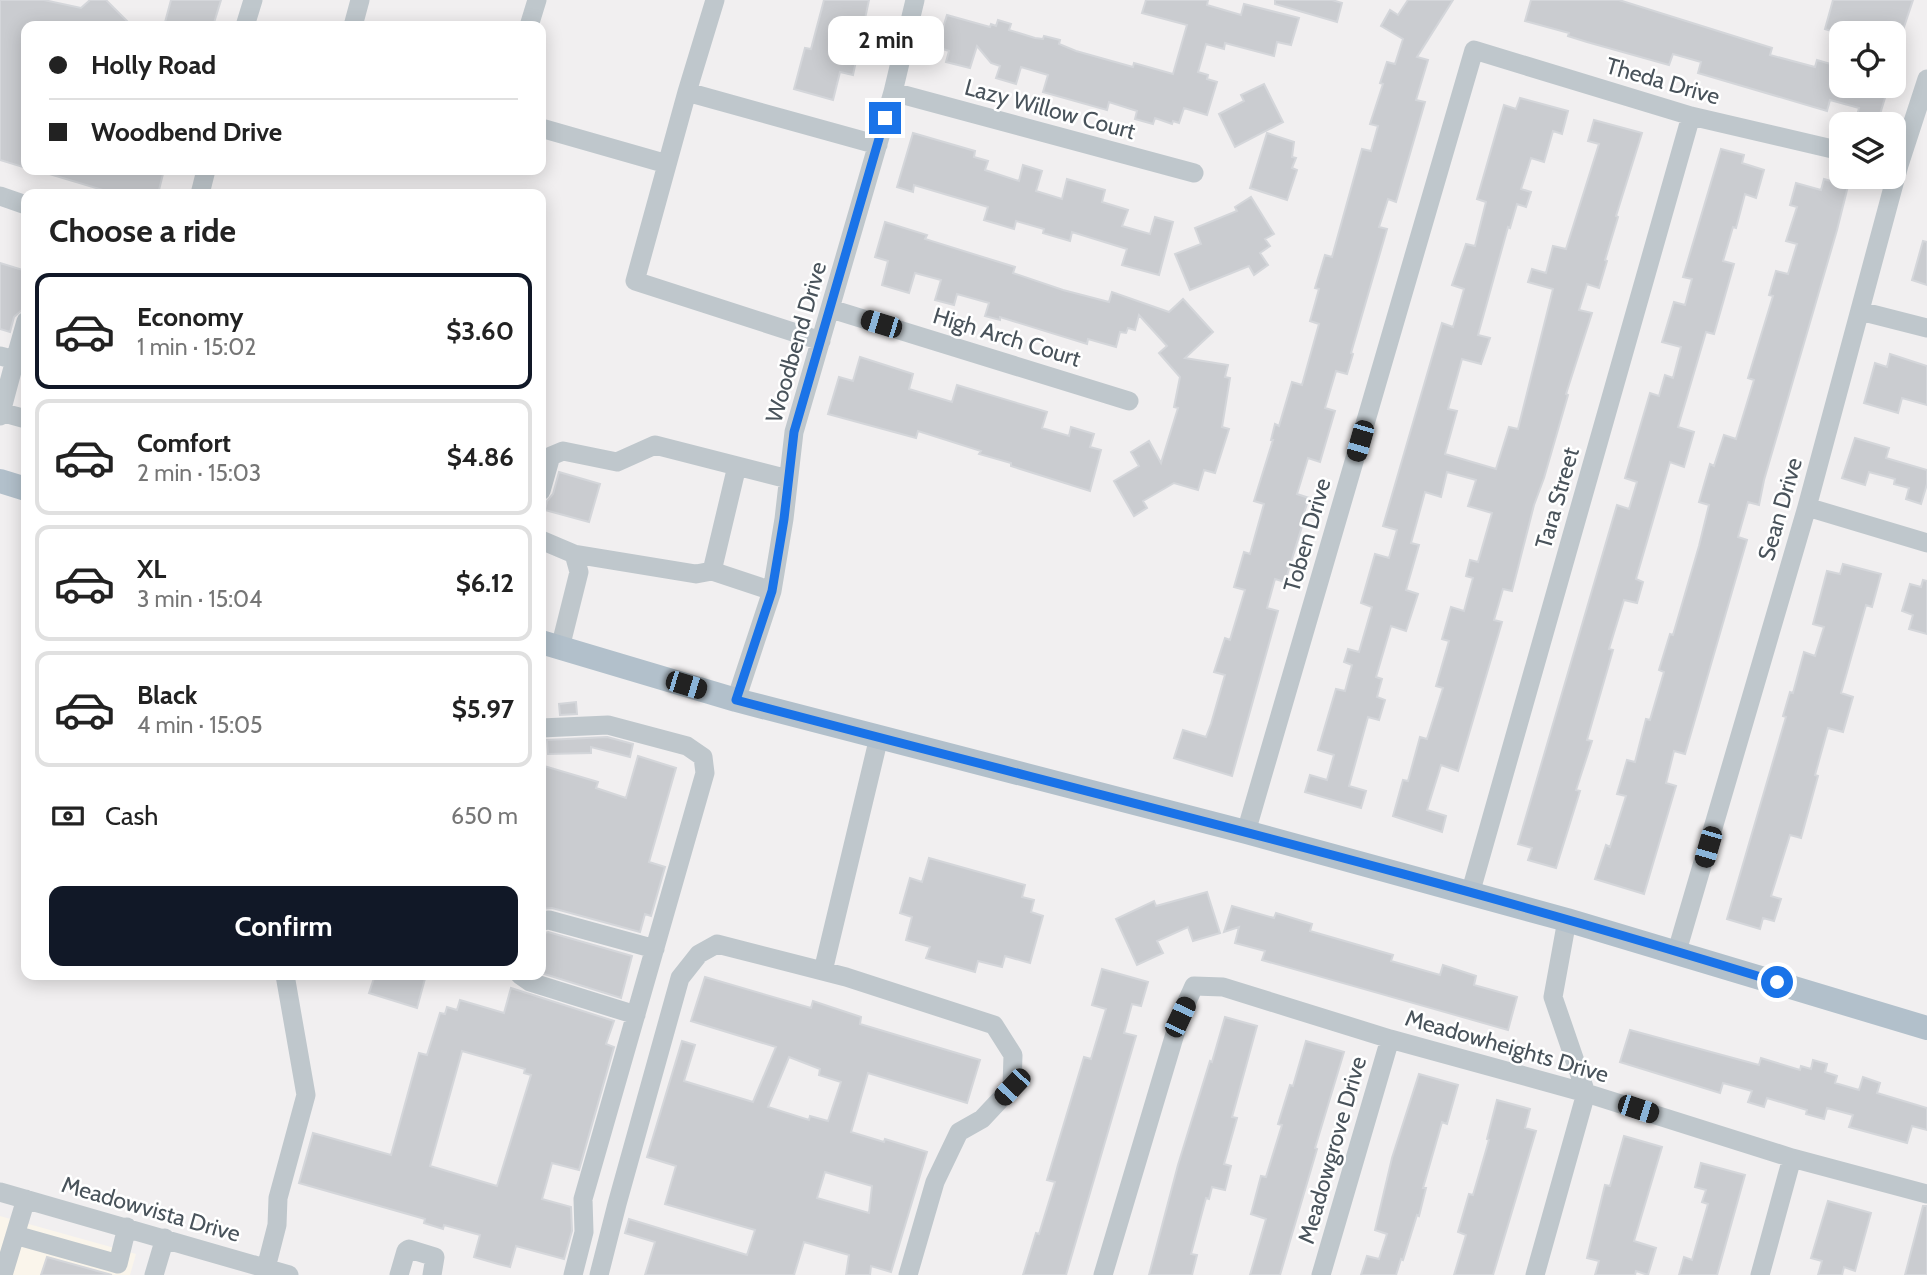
<!DOCTYPE html>
<html lang="en">
<head>
<meta charset="utf-8">
<style>
  :root { --surface:#fff; --page:#f6f6f6; --text:#222; --muted:#767676; --line:#e0e0e0; --accent:#111827 }
  body { margin:0; font-family:Cabin,sans-serif; background:var(--page); color:var(--text); height:100vh; display:flex; flex-direction:column; font-size:26px; white-space:nowrap }
  * { box-sizing:border-box; margin:0 }
  p { font-size:23px; color:var(--muted) }
  .icon { flex:none; width:38px; height:38px; fill:none; stroke:currentColor; stroke-width:2; stroke-linecap:round; stroke-linejoin:round }
  .map { position:relative; flex:1; overflow:hidden }
  .drawer { position:absolute; left:21px; top:189px; width:525px; height:791px; display:flex; flex-direction:column; background:var(--surface); border-radius:14px; box-shadow:0 4px 18px #0003 }
  .drawer>* { flex:none }
  .hud { position:absolute; left:21px; top:21px; width:525px; height:154px; border-radius:14px; box-shadow:0 4px 18px #0003; display:grid; align-content:center; height:154px; padding:0 28px; background:var(--surface) }
  .controls { position:absolute; left:1829px; top:21px; display:grid; gap:14px }
  .controls a { display:grid; place-items:center; width:77px; height:77px; border-radius:14px; background:var(--surface); box-shadow:0 4px 18px #0003; font-size:35px }
  .end { position:absolute; width:32px; height:32px; margin:-16px; border:9px solid #1a73e8; background:#fff; box-shadow:0 0 0 4px #fff }
  .from { border-radius:50% }
  .bubble { position:absolute; height:49px; border-radius:14px; background:var(--surface); box-shadow:0 4px 18px #0003; font-size:23px; font-weight:700; line-height:49px; text-align:center }
  .car { position:absolute; width:21px; height:42px; margin:-21px -10px; border-radius:9px; box-shadow:0 0 5px 2px #0007; background:linear-gradient(#222 24%,#8ab4d8 0 40%,#222 0 76%,#8ab4d8 0 86%,#222 0) }
  .hud b { display:flex; align-items:center; gap:24px; height:66px; font-size:26px }
  .hud b+b { border-top:2px solid var(--line) }
  .hud i { width:18px; height:18px; background:var(--text) }
  ul { padding:0; list-style:none }
  li { display:flex; align-items:center; gap:21px; height:116px; margin:0 14px 10px; padding:0 14px; border:4px solid var(--line); border-radius:14px }
  li div { flex:1 }
  li b { display:block; font-size:26px }
  li em { font-style:normal; font-weight:700 }
  li.selected { border-color:var(--accent) }
  li>.icon { width:63px; height:63px; stroke-width:1.5 }
  h2 { padding:0 28px; font-size:32px; line-height:84px }
  .pay { display:flex; align-items:center; gap:18px; height:77px; padding:0 28px; font-size:26px }
  .pay p { margin-inline-start:auto }
  .action { display:flex; gap:14px; margin-top:auto; padding:14px 28px }
  .action a { flex:1; height:80px; border-radius:14px; background:var(--accent); color:#fff; font-size:28px; font-weight:700; line-height:80px; text-align:center }
  .map>svg:first-child { display:block }
</style>
</head>
<body>
<div class="map">
<svg width="1927" height="1275" viewBox="0 0 1927 1275">
  <rect width="100%" height="100%" fill="#f1eff0"/>
  <path fill="#faf5eb" d="M0 1216 136 1254 130 1275H0Z"/>
  <path fill="#caccd0" stroke="#d4d6da" stroke-width="2" fill-rule="evenodd" d="M0 0H44L81 8 90 0H106L132 26H26V168L0 160Z
    M171 0H221L213 26H164Z
    M824 0H869L853 75 840 72 833 100 794 89 805 48 811 49Z
    M1146 0H1208L1207 5 1241 15 1244 4 1299 18 1291 45 1277 42 1274 56 1225 43 1224 49 1206 44 1198 72 1208 75 1207 79 1217 82 1207 115 1184 108 1179 123 1173 121 1172 124 1155 118 1153 124 1135 119 1137 111 1109 102 1107 110 1043 92 1048 75 1021 67 1016 84 996 78 1000 66 991 63 977 46 970 68 946 62 949 51 937 47 947 15 990 27 991 24 996 26 998 20 1011 24 1009 30 1035 38 1043 39 1044 36 1060 40 1059 44 1076 51 1133 67 1134 63 1173 74 1187 25 1142 13Z
    M1275 0H1332L1342 3 1337 22 1275 4Z
    M1408 0H1453L1417 57 1428 60 1416 100 1425 102 1396 202 1388 199 1379 227 1387 229 1351 353 1353 354 1347 374 1336 371 1325 408 1335 411 1320 462 1308 458 1297 494 1309 498 1301 522 1303 523 1285 582 1275 579 1267 608 1278 611 1232 776 1174 758 1183 730 1206 737 1211 724 1225 675 1214 672 1225 638 1230 640 1245 590 1234 587 1244 552 1250 554 1264 504 1254 501 1273 440H1271L1275 424 1279 426 1292 382 1302 385 1319 324 1310 321 1319 289 1315 288 1325 255 1332 257 1362 149 1371 151 1378 126 1370 124 1383 84 1380 83 1387 62 1395 64 1403 39 1381 26 1390 10 1398 15Z
    M1531 0H1619L1772 48 1770 55 1815 67 1817 60 1841 67V86H1880L1888 88 1877 124 1856 120 1859 108 1830 100 1827 111 1698 73 1701 62 1673 54 1669 65 1587 42 1568 36 1569 33 1525 21Z
    M1833 0H1913L1902 33H1838L1825 29Z
    M1264 84 1283 122 1235 147 1219 114 1244 101 1241 95Z
    M1520 98 1568 111 1562 134 1553 131 1544 162 1531 158 1521 189 1531 192 1526 207 1517 204 1510 228 1508 227 1478 335 1490 338 1481 364 1462 359 1448 409 1457 411 1445 454 1496 469 1509 427 1518 429 1553 289 1528 282 1532 269 1546 273 1553 246 1566 249 1599 144 1588 141 1594 120 1642 133 1616 216 1618 217 1605 260 1607 261 1599 288 1587 284 1579 310 1592 313 1566 394 1568 395 1544 478 1534 505 1512 591 1503 589 1494 620 1502 622 1458 771 1441 765 1427 810 1446 816 1442 832 1393 816 1403 780 1408 781 1420 737 1427 739 1443 688 1436 686 1449 641 1442 639 1451 607 1464 611 1473 578 1466 576 1470 560 1478 562 1492 513 1468 506 1476 480 1447 472 1441 497 1425 492 1411 543 1419 545 1406 590 1418 594 1406 631 1391 626 1376 677 1382 679 1377 697 1385 700 1379 720 1368 717 1349 786 1366 791 1361 808 1305 792 1310 775 1327 780 1334 755 1318 750 1336 689 1345 691 1352 665 1344 662 1348 649 1359 652 1372 607 1361 603 1375 554 1389 558 1397 530 1383 526 1442 323 1453 327 1464 289 1452 285 1466 244 1475 246 1486 202 1477 199 1504 105 1516 109Z
    M913 133 975 151 974 157 988 161 985 170 1019 181 1023 165 1042 171 1036 191 1062 199 1067 179 1105 190 1102 202 1128 210 1122 226 1150 234 1155 217 1173 222 1159 275 1122 265 1127 249 1072 232 1070 241 1043 233 1044 229 1016 221 1014 229 984 220 988 207 914 185 913 192 897 187Z
    M1267 133 1294 142 1292 157 1296 158 1292 168 1297 170 1287 200 1250 188Z
    M1721 149 1744 155 1742 163 1764 170 1756 198 1745 194 1736 228 1733 227 1723 261 1734 264 1714 334 1706 332 1678 427 1694 432 1684 467 1670 462 1636 579 1643 582 1637 603 1624 600 1609 649 1613 650 1587 740 1592 741 1576 790 1580 791 1556 868 1528 860 1532 848 1518 844 1617 505 1629 509 1637 482 1625 478 1650 393 1659 396 1665 375 1673 378 1681 347 1662 342 1674 302 1685 305 1692 279 1683 277Z
    M46 170H164L158 194H116L46 173Z
    M1824 179 1848 186 1837 230 1764 480 1759 505 1748 502 1738 537 1747 540 1685 754 1674 751 1666 783 1676 786 1644 894 1595 879 1606 845 1610 847 1626 796 1617 794 1627 760 1635 762 1646 719 1650 720 1664 672 1659 670 1670 634 1673 635 1699 546 1709 505 1699 502 1710 464 1714 466 1724 435 1736 439 1754 380 1748 378 1773 296 1769 295 1776 271 1788 274 1797 244 1786 241 1797 207 1790 205 1796 183 1821 190Z
    M1251 197 1274 234 1265 239 1270 246 1260 253 1268 265 1254 275 1249 266 1190 290 1175 254 1201 244 1195 228 1237 211 1235 207Z
    M885 222 927 235 925 239 1015 267 1013 273 1063 290 1109 302 1112 292 1169 312 1183 299 1213 332 1185 358 1228 365 1225 377 1230 378 1222 427 1229 429 1215 473 1204 470 1198 490 1174 483 1143 501 1147 508 1134 516 1114 481 1139 466 1131 452 1149 441 1161 463 1178 408 1174 407 1180 377 1159 353 1167 346 1139 315 1135 330 1128 328 1126 333 1120 332 1116 347 1088 339 1087 344 1000 317V320L985 316 989 303 957 294 954 305 935 300 941 280 915 273 909 293 882 285 888 261 875 257Z
    M1923 241 1927 242V285L1912 280Z
    M0 263 26 271V298L23 309 14 317 10 332 0 329Z
    M1890 354 1927 366V405L1902 398 1898 413 1864 403 1875 363 1887 367Z
    M860 357 913 374 909 389 952 402 957 385 1047 412 1042 428 1069 436 1071 427 1094 434 1090 447 1101 450 1090 491 1011 466V463L979 454 981 451 918 431 916 438 828 414 839 377 853 381Z
    M1855 438 1889 448 1886 458 1927 470V484L1921 504 1906 499 1909 488 1894 484 1895 479 1869 472 1865 485 1842 478Z
    M559 472 600 484 589 522 545 510 547 501 553 494Z
    M1843 564 1881 574 1872 607 1866 605 1841 693 1853 697 1843 732 1828 728 1815 775 1818 776 1801 838 1790 835 1771 896 1781 899 1774 921 1763 918 1760 929 1727 919 1786 717 1783 716 1790 692 1793 693 1804 652 1815 656 1824 627 1813 624 1827 571 1840 574Z
    M1923 580 1927 581V634L1909 629 1913 615 1902 611 1910 584 1921 587Z
    M576 702 577 714 560 715 559 704Z
    M607 737 633 744 630 757 591 747V753L548 754 547 740Z
    M638 756 676 768 649 862 665 867 651 916 645 914 640 932 552 908 541 909V765L598 782 596 788 626 798Z
    M929 858 1025 885 1022 897 1034 900 1031 912 1043 916 1030 963 1005 956 1002 967 978 961 975 972 926 958 930 947 906 940 912 917 900 913 910 878 922 882Z
    M1207 892 1220 933 1193 941 1188 927 1157 941 1163 953 1137 965 1116 919 1154 901 1156 906Z
    M1232 906 1274 918 1276 913 1312 924 1310 931 1393 955 1391 961 1440 975 1443 965 1476 976 1474 985 1517 997 1508 1030 1262 960 1265 951 1235 943 1239 927 1224 932Z
    M548 932 632 956 621 998 541 973V946L545 933Z
    M1102 969 1148 982 1141 1006 1132 1004 1124 1033 1136 1036 1066 1275H1023L1036 1233 1039 1234 1055 1182 1047 1180 1084 1057 1091 1059 1106 1009 1092 1005Z
    M375 975H426L417 1008 369 993Z
    M705 977 811 1008 813 1001 861 1017 860 1024 980 1060 967 1103 868 1073 851 1132 884 1142 885 1139 927 1152 891 1272 871 1266 870 1275H846L849 1255 804 1242 794 1275H645L655 1242 625 1233 629 1219 747 1255 755 1230 665 1204 676 1166 647 1157 682 1041 695 1045 684 1081 753 1102 776 1047 691 1021ZM789 1057 820 1069 819 1075 841 1082 828 1121 810 1116 809 1120 768 1107ZM825 1172 872 1186 869 1213 817 1198Z
    M511 988 614 1021 606 1044 614 1047 579 1170 552 1163 542 1199 571 1207 572 1231 564 1259 516 1246 510 1267 498 1264 474 1257 480 1235 444 1225 443 1229 424 1223 425 1219 299 1183 313 1133 391 1155 419 1053 427 1055 440 1013 445 1014 447 1007 457 1010 460 1000 504 1013ZM462 1051 525 1069 524 1073 531 1075 497 1186 430 1166Z
    M1225 1017 1257 1026 1232 1117 1237 1118 1224 1164 1231 1166 1225 1190 1212 1187 1209 1199 1206 1198 1191 1254 1197 1255 1192 1275H1149L1178 1165 1210 1061 1212 1062Z
    M1630 1030 1759 1065 1761 1058 1800 1070 1801 1066 1811 1069 1813 1060 1827 1064 1825 1072 1837 1076 1835 1083 1859 1090 1863 1077 1880 1083 1877 1093 1927 1108V1130L1912 1126 1907 1143 1849 1127 1853 1115 1827 1108 1824 1119 1806 1114 1807 1110 1767 1098 1764 1107 1748 1102 1752 1091 1723 1083 1720 1093 1620 1062Z
    M1306 1041 1344 1052 1315 1148 1317 1149 1280 1275H1250L1266 1219 1251 1214 1261 1176 1266 1177 1282 1125 1278 1124 1290 1085 1293 1086Z
    M1419 1074 1458 1085 1447 1124 1442 1122 1423 1188H1426L1419 1216 1417 1215 1403 1260 1401 1259 1396 1275H1361L1367 1256 1379 1259 1387 1234 1375 1230 1392 1158Z
    M1497 1100 1530 1109 1525 1128 1536 1131 1493 1275H1454L1466 1235 1458 1232 1469 1194 1473 1195 1489 1140 1487 1139Z
    M1624 1136 1662 1147 1634 1241 1656 1248 1648 1275 1636 1271 1635 1275H1595L1599 1261 1587 1258 1605 1185 1610 1186Z
    M1701 1163 1745 1175 1717 1275H1679L1684 1257 1692 1260 1708 1204 1702 1202 1706 1190 1695 1187Z
    M1828 1201 1871 1213 1855 1271 1844 1267 1842 1275H1818L1822 1261 1811 1258Z
    M1923 1206H1927V1275H1905Z
    M47 1257 112 1275H41Z"/>
  <g fill="none" stroke-linecap="round" stroke-linejoin="round">
    <path stroke="#bfc7cc" stroke-width="19" d="M245 26 253 0
      M353 26 360 0
      M529 26 537 0
      M687 92 715 0
      M893 92 1194 173
      M541 128 667 164
      M200 194 206 170
      M0 196 26 205
      M831 309 1129 401
      M1860 311 1927 328
      M821 341 635 281 687 92 878 145
      M0 356 15 360 0 416
      M15 360 26 321
      M0 412 26 419
      M541 491 551 456 563 451 617 462 655 445 788 479
      M1807 507 1927 543
      M541 540 574 554 579 572 560 648
      M574 554 696 574 712 571 737 466
      M712 571 772 591
      M736 700 772 591 784 519 794 432 893 92 915 0
      M541 728 608 725 687 746 703 757 705 773 583 1199 584 1232 573 1275
      M1246 832 1474 50 1691 116 1841 151
      M1470 894 1691 116
      M541 921 549 920 655 949
      M1677 951 1807 507 1899 165 1927 79
      M823 971 879 737
      M520 975 530 982 636 1015
      M0 1192 289 1275
      M15 1235 118 1264 127 1227
      M266 1268 277 1225 278 1198 306 1095 285 975
      M3 1275 26 1199
      M154 1275 165 1238
      M399 1275 406 1251 409 1249 435 1257 432 1275
      M599 1275 617 1204 680 978 699 954 717 944 846 977 994 1025 1013 1055 1012 1087 982 1119 959 1132 935 1182 908 1275
      M1103 1275 1180 1017 1194 986 1223 987 1390 1039 1586 1093 1792 1158 1927 1194
      M1321 1275 1390 1039
      M1535 1275 1586 1093 1553 997 1567 920
      M1760 1275 1792 1158"/>
    <path stroke="#b2c0cb" stroke-width="24" d="M0 481 26 489
      M541 642 736 700 1246 832 1567 920 1927 1028"/>
  </g>
  <g fill="none" stroke-linecap="round" stroke-linejoin="round">
    <path stroke="#1a73e8" stroke-width="9" d="M885 118 794 432 784 519 772 591 736 700C1083 792 1434 875 1777 982"/>
  </g>
  <g text-anchor="middle" dominant-baseline="central" stroke-width="5" stroke-linejoin="round" paint-order="stroke">
    <g font-size="23" fill="#49535b" stroke="#fff">
      <text transform="translate(1663 81) rotate(16)">Theda Drive</text>
      <text transform="translate(1050 109) rotate(15)">Lazy Willow Court</text>
      <text transform="translate(1007 337) rotate(17)">High Arch Court</text>
      <text transform="translate(796 342) rotate(-74)">Woodbend Drive</text>
      <text transform="translate(1557 498) rotate(-74)">Tara Street</text>
      <text transform="translate(1780 509) rotate(-74)">Sean Drive</text>
      <text transform="translate(1307 535) rotate(-74)">Toben Drive</text>
      <text transform="translate(1507 1046) rotate(16)">Meadowheights Drive</text>
      <text transform="translate(1332 1150) rotate(-74)">Meadowgrove Drive</text>
      <text transform="translate(151 1209) rotate(16)">Meadowvista Drive</text>
    </g>
  </g>
</svg>
<div class="controls">
<a><svg class="icon" aria-label="locate" viewBox="0 0 24 24"><circle cx="12" cy="12" r="6"/><path d="M12 2v4M12 18v4M2 12h4M18 12h4"/></svg></a>
<a><svg class="icon" aria-label="layers" viewBox="0 0 24 24"><path d="M12 4l9 5-9 5-9-5zM3 14l9 5 9-5"/></svg></a>
</div>
<i class="end from" style="left:1777px;top:982px"></i>
<i class="end" style="left:885px;top:118px"></i>
<div class="bubble" style="left:828px;top:16px;width:116px">2 min</div>
<i class="car" style="left:881px;top:324px;rotate:287deg"></i>
<i class="car" style="left:1360px;top:441px;rotate:196deg"></i>
<i class="car" style="left:686px;top:685px;rotate:107deg"></i>
<i class="car" style="left:1708px;top:847px;rotate:196deg"></i>
<i class="car" style="left:1180px;top:1017px;rotate:25deg"></i>
<i class="car" style="left:1012px;top:1087px;rotate:223deg"></i>
<i class="car" style="left:1638px;top:1109px;rotate:108deg"></i>
<div class="hud">
<b><i class="from"></i>Holly Road</b>
<b><i></i>Woodbend Drive</b>
</div>
<section class="drawer">
<h2>Choose a ride</h2>
<ul>
<li class="selected"><svg class="icon" aria-label="car" viewBox="0 0 24 24"><path d="M5 17H2v-5l4-1 3-4h7l3 4 3 1v5h-3M9 17h6M6 11h13"/><circle cx="7" cy="17" r="2"/><circle cx="17" cy="17" r="2"/></svg><div><b>Economy</b><p>1 min · 15:02</p></div><em>$3.60</em></li>
<li><svg class="icon" aria-label="car" viewBox="0 0 24 24"><path d="M5 17H2v-5l4-1 3-4h7l3 4 3 1v5h-3M9 17h6M6 11h13"/><circle cx="7" cy="17" r="2"/><circle cx="17" cy="17" r="2"/></svg><div><b>Comfort</b><p>2 min · 15:03</p></div><em>$4.86</em></li>
<li><svg class="icon" aria-label="car" viewBox="0 0 24 24"><path d="M5 17H2v-5l4-1 3-4h7l3 4 3 1v5h-3M9 17h6M6 11h13"/><circle cx="7" cy="17" r="2"/><circle cx="17" cy="17" r="2"/></svg><div><b>XL</b><p>3 min · 15:04</p></div><em>$6.12</em></li>
<li><svg class="icon" aria-label="car" viewBox="0 0 24 24"><path d="M5 17H2v-5l4-1 3-4h7l3 4 3 1v5h-3M9 17h6M6 11h13"/><circle cx="7" cy="17" r="2"/><circle cx="17" cy="17" r="2"/></svg><div><b>Black</b><p>4 min · 15:05</p></div><em>$5.97</em></li>
</ul>
<div class="pay"><svg class="icon" aria-label="cash" viewBox="0 0 24 24"><path d="M3 7h18v10H3z"/><circle cx="12" cy="12" r="2"/></svg>Cash<p>650 m</p></div>
<div class="action"><a>Confirm</a></div>
</section>
</div>
</body>
</html>
